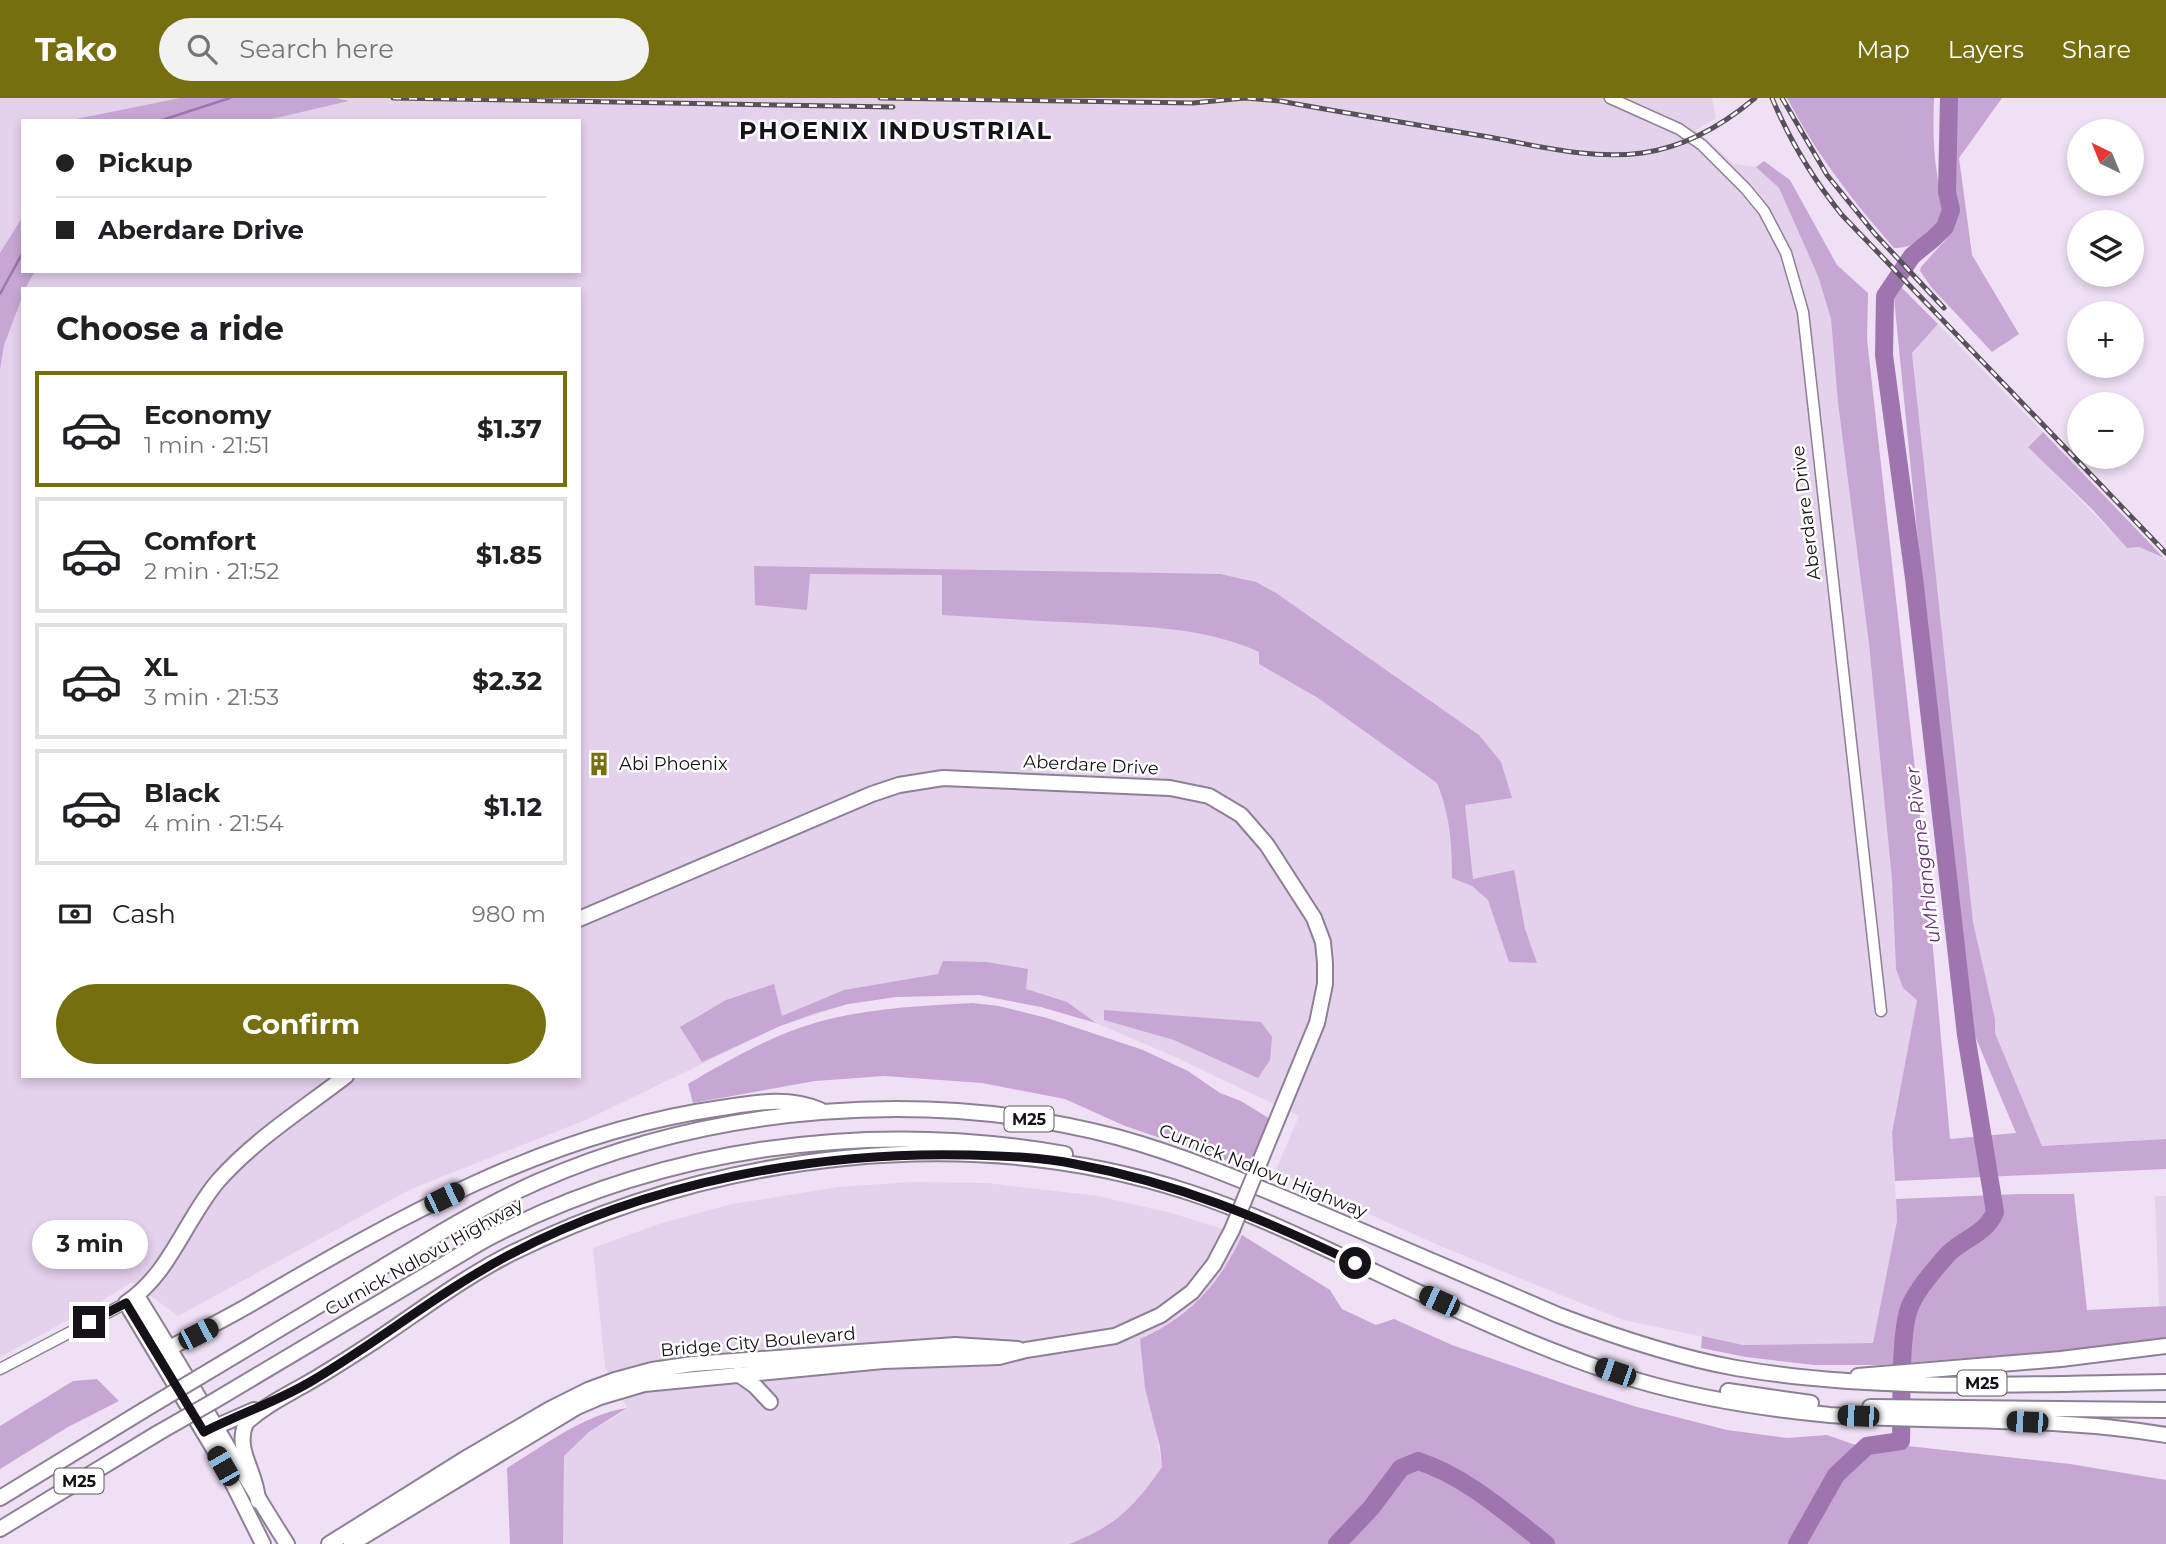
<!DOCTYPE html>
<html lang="en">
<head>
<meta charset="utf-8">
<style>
  :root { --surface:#fff; --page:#f2f2f2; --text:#202124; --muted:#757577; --line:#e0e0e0; --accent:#756f10 }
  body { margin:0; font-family:Montserrat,sans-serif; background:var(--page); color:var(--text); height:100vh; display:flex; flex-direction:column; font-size:26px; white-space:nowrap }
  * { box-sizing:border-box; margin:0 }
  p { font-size:23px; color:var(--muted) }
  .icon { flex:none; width:38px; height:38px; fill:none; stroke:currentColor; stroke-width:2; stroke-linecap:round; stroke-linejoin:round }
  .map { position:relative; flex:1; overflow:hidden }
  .sheet { position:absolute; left:21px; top:189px; width:560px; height:791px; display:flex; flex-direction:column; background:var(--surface); border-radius:0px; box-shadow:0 4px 10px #0003 }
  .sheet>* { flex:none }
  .banner { position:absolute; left:21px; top:21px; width:560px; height:154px; border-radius:0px; box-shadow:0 4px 10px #0003; display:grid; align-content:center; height:154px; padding:0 35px; background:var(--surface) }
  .needle { width:46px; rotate:317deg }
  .fabs { position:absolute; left:2067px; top:21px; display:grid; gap:14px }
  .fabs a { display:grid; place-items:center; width:77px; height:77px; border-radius:50%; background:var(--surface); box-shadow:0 4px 10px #0003; font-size:35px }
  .end { position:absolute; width:32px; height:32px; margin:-16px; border:9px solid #161118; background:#fff; box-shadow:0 0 0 4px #fff }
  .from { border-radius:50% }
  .bubble { position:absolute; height:49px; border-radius:24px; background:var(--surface); box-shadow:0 4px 10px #0003; font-size:23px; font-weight:700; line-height:49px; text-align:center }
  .car { position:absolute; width:21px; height:42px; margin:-21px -10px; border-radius:9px; box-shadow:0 0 5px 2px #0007; background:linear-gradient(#222 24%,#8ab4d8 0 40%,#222 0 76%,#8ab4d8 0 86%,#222 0) }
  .banner b { display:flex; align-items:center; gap:24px; height:66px; font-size:26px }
  .banner b+b { border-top:2px solid var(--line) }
  .banner i { width:18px; height:18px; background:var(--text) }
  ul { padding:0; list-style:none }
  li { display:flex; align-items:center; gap:21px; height:116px; margin:0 14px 10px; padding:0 21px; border:4px solid var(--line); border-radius:0px }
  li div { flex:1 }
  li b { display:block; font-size:26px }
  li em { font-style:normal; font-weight:700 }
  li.active { border-color:var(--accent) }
  li>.icon { width:63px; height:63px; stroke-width:1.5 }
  h2 { padding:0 35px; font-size:32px; line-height:84px }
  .pay { display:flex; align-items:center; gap:18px; height:77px; padding:0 35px; font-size:26px }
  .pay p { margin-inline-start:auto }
  .cta { display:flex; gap:14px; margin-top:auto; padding:14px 35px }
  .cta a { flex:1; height:80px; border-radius:42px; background:var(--accent); color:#fff; font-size:28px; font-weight:700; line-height:80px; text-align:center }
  header { display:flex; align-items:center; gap:42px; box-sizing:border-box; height:98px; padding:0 35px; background:var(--accent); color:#fff }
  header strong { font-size:33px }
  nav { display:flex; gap:38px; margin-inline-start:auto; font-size:24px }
  .search { width:490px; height:63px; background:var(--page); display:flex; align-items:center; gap:18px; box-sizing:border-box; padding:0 24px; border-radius:38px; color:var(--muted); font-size:26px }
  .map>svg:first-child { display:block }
</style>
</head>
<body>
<header>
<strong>Tako</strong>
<div class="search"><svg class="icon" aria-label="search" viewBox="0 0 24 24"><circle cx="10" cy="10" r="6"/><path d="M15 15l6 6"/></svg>Search here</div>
<nav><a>Map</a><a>Layers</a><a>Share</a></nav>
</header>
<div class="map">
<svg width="2166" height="1446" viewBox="0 0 2166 1446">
  <rect width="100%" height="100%" fill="#efe0f5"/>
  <path fill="#e4d1ec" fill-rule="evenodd" d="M0 0H1712L1716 20 1696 32 1734 66 1756 69 1779 90 1818 178 1831 221 1838 305 1869 546 1882 680 1892 782 1896 871 1903 890 1917 902 1892 1035 1897 1123 1873 1245 1743 1247 1623 1222 1445 1150 1275 1074 1299 1018 1173 958 1096 925 1041 909 979 897H953L896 899 848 906 780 928 588 1021 411 1091 178 1218 132 1184 90 1210 0 1259ZM23 23H579V173H23ZM23 191H579V978H23Z
    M1938 226 2043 334 2028 348 2127 450 2139 449 2166 462V1041L2042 1048 1995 935V921L1973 824 1912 255Z
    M912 1084 987 1085 1098 1098 1171 1115 1242 1137 1229 1164 1202 1199 1167 1227 1140 1241 1162 1369 1143 1397 1120 1419 1100 1433 1069 1446H563L564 1358 589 1334 617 1318 627 1310 605 1269 593 1150 662 1125 732 1106 839 1089Z
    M2155 1098H2166V1208H2159Z"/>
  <path fill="#c7a6d4" d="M180 0H336L349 3 263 23H66Z
    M1787 0H1934C1933 25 1933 51 1937 76 1938 88 1946 103 1943 114 1938 134 1914 151 1894 150 1852 102 1817 57 1787 0Z
    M1952 0H2002L1959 60 1972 157 2019 236 1992 254 1932 190 1920 173 1921 169 1947 140 1957 120 1958 103 1949 73Z
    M1764 63 1790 82 1837 167 1868 195 1867 241 1925 761 1950 1041 2016 1035 1972 931 1936 625 1894 200 1899 187 1938 226 1912 255 1973 824 1995 921V935L2042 1048 2166 1041V1071L1895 1083 1892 1035 1917 902 1903 890 1896 871 1892 782 1882 680 1869 546 1838 305 1831 221 1818 178 1779 90 1756 69Z
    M23 118V173H35L25 191H23V197L4 247 0 272V155Z
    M2043 334 2164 460 2139 449 2127 450 2092 411 2028 349Z
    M754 468 1220 476 1256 484 1276 495 1479 637 1501 664 1512 700 1465 707 1473 781 1514 772 1525 831 1537 865 1509 864 1488 802 1472 788 1452 780C1452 746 1450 716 1437 685L1318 600 1259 566V554C1205 529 1145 529 1086 525 1038 523 990 520 942 517V477L810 476 807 512 755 507Z
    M943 863 986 864 1028 871 1026 891 1067 904 1096 925 1041 909 979 897 896 899 848 906 816 915 780 928 702 964 680 929 726 902 774 886 782 918 844 892 938 876Z
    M972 905 999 908 1047 920 1143 952 1188 973 1220 995 1241 1003 1270 1021 1248 1070 1125 1028 1065 1001 982 985 884 978 815 983 693 1005 688 986C729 962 772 937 818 924 868 910 920 908 972 905Z
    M1104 912 1261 924 1272 939 1270 962 1258 980 1174 942 1104 922Z
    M2020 1096H2074L2087 1212 2166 1208V1242L2134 1247 1879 1267H1814L1746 1259 1701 1250 1702 1238 1743 1247 1873 1245 1897 1123 1896 1101Z
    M1242 1137 1330 1192 1342 1211 1376 1227 1394 1221 1452 1247 1574 1289 1637 1309 1727 1332 1787 1340 1827 1337 1870 1352 1902 1345 1908 1348 2070 1366 2166 1382V1446H1069C1116 1428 1134 1409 1162 1369L1160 1349 1145 1290 1140 1241C1188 1220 1221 1185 1242 1137Z
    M97 1281 119 1303 68 1329 0 1371V1328L73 1283Z
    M627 1310 589 1334 564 1358 563 1446H510L507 1370C545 1347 583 1317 627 1310Z"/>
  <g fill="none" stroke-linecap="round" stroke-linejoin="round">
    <path stroke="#9e75af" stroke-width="2.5" d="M159 23 230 0
      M0 196 23 154"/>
    <path stroke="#9e75af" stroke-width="18" d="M1337 1446 1371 1410 1401 1370 1418 1363C1467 1379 1506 1415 1546 1446
      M1797 1446 1836 1377 1867 1348 1901 1343C1902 1311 1899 1235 1910 1208 1918 1190 1935 1171 1948 1156 1964 1140 1986 1136 1995 1114L1966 937 1914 480 1884 257 1885 198 1912 158 1934 140 1945 129 1951 112 1947 94 1949 0"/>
    <g stroke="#8e8094" stroke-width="13">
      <path id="street" d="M1610 0 1679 31 1702 47 1746 91 1764 113 1786 155 1803 214 1881 913
        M0 1271 126 1205"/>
    </g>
    <g stroke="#8e8094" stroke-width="18">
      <path id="secondary" d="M579 821 872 696 899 687 943 680 1170 690 1209 698 1241 717 1267 747 1314 820 1323 844 1325 865V886L1317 925 1261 1061
        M137 1198C189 1280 235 1365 287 1446
        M738 1276 755 1288 770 1304
        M263 1446 224 1368 126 1205C170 1176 185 1122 218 1083 254 1042 303 1011 346 978
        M329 1446 468 1359 550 1311 588 1292 615 1282 652 1272 693 1266 955 1247 1018 1251
        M351 1446 577 1309 600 1299 644 1286 883 1263 999 1259 1026 1252 1115 1238 1161 1217 1192 1194 1214 1166 1232 1132"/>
    </g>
    <g stroke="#8e8094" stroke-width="18">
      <path id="primary" d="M158 1257C188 1239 220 1224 251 1206 398 1119 550 1034 721 1010 754 1005 788 998 820 1012
        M201 1278C261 1242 322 1206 383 1169 433 1139 483 1108 537 1084 714 1006 930 990 1117 1039 1190 1059 1260 1090 1329 1119 1406 1152 1482 1184 1558 1217 1616 1239 1675 1259 1736 1270 1875 1294 2025 1286 2166 1284
        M1858 1278 2061 1261 2166 1248
        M1728 1293 1811 1305
        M214 1303 483 1143C660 1049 867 1021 1065 1056
        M1870 1309 2166 1312
        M204 1334 254 1312
        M0 1400 144 1312
        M258 1403C257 1374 234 1352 246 1325 263 1309 285 1298 306 1286 329 1273 352 1258 375 1243 420 1213 464 1179 512 1155 717 1054 969 1023 1188 1094 1253 1115 1313 1145 1375 1174 1460 1214 1549 1256 1639 1283 1701 1301 1766 1311 1830 1317 1942 1325 2055 1318 2166 1337
        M0 1431 158 1335"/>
    </g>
    <use href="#street" stroke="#fff" stroke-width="10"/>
    <use href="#secondary" stroke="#fff" stroke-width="14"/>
    <use href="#primary" stroke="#fff" stroke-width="14"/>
    <g stroke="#58505b" stroke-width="5">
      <path id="rail" d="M393 0 893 9
        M880 0 1193 5 1245 0 1280 3C1350 16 1419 27 1489 39 1539 48 1591 62 1642 55 1685 49 1723 27 1755 0
        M1772 0C1790 43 1813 81 1842 117L2166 455
        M1782 0 1827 77 1875 136 1944 210"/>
    </g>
    <use href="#rail" stroke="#fff" stroke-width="2.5" stroke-dasharray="8" stroke-linecap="butt"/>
    <g stroke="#8e8094" stroke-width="18" stroke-linecap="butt">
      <path id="secondary-bridge" d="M1232 1132 1261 1061"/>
    </g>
    <g stroke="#8e8094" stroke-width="18" stroke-linecap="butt">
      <path id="primary-bridge" d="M144 1312 201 1278
        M158 1335 214 1303"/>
    </g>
    <use href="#secondary-bridge" stroke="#fff" stroke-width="14"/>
    <use href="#primary-bridge" stroke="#fff" stroke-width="14"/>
  </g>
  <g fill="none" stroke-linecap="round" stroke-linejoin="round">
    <path stroke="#161118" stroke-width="9" d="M89 1224 126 1205 204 1334C239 1316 276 1304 310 1284 378 1244 439 1194 509 1157 646 1084 817 1053 970 1057 1005 1058 1041 1059 1075 1066 1178 1085 1261 1120 1355 1165"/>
  </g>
  <defs>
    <g id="building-bare" transform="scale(1.89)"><path d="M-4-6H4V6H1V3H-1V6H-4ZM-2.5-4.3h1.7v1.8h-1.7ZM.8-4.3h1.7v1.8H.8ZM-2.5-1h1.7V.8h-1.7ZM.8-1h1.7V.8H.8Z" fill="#756f10" stroke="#fff" stroke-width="2.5" paint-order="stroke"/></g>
  </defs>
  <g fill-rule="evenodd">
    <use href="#building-bare" x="599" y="666"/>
  </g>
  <g text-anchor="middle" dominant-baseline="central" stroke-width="5" stroke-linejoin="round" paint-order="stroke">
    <g fill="#fff" stroke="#5c585d" stroke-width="2">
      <rect x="1004.5" y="1008.5" width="49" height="25" rx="5"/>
      <rect x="1957.5" y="1272.5" width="49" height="25" rx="5"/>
      <rect x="54.5" y="1370.5" width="49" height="25" rx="5"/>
    </g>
    <g font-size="16" font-weight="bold" fill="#161118">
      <text x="1029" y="1021">M25</text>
      <text x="1982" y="1285">M25</text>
      <text x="79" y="1383">M25</text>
    </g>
    <g font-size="18" fill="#161118" stroke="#fff">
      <text transform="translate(1806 415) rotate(-97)">Aberdare Drive</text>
      <text transform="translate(1091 667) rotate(3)">Aberdare Drive</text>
      <text transform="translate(1263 1073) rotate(22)">Curnick Ndlovu Highway</text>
      <text transform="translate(424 1159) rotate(-29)">Curnick Ndlovu Highway</text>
      <text transform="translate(758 1244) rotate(-5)">Bridge City Boulevard</text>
    </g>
    <g font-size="18" fill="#161118" stroke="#fff" text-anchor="start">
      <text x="619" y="666">Abi Phoenix</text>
    </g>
    <g font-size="19" font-style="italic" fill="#653078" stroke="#fff">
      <text transform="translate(1923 757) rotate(-97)">uMhlangane River</text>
    </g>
    <g font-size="24" font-weight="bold" letter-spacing="2" fill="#161118" stroke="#fff">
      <text x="896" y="32">PHOENIX INDUSTRIAL</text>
    </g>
  </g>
</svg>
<div class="fabs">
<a><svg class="needle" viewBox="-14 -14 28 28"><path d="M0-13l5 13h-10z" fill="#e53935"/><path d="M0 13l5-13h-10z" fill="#757577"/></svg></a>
<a><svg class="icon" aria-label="layers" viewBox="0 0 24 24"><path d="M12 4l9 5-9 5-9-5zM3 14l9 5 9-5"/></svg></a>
<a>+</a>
<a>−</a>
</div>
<i class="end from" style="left:1355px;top:1165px"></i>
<i class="end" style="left:89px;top:1224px"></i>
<div class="bubble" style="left:32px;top:1122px;width:116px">3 min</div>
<i class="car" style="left:444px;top:1100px;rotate:64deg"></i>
<i class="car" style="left:1439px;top:1203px;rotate:294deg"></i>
<i class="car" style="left:198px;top:1236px;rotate:63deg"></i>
<i class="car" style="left:1615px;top:1274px;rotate:289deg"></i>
<i class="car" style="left:1858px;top:1318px;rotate:272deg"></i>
<i class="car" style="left:2027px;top:1324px;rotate:272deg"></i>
<i class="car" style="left:223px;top:1368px;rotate:330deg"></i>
<div class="banner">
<b><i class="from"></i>Pickup</b>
<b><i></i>Aberdare Drive</b>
</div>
<section class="sheet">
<h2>Choose a ride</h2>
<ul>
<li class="active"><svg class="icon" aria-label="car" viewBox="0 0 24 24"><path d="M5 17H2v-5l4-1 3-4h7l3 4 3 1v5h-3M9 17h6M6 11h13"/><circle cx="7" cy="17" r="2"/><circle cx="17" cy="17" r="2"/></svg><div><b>Economy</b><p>1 min · 21:51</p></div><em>$1.37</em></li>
<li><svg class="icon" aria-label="car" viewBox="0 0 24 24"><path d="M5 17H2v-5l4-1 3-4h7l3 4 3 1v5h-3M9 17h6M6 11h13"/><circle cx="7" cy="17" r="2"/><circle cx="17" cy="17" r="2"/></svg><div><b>Comfort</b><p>2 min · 21:52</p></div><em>$1.85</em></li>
<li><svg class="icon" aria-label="car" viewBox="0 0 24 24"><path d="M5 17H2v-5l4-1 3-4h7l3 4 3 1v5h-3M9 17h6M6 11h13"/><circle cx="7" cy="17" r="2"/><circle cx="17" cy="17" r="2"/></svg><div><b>XL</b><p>3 min · 21:53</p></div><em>$2.32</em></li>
<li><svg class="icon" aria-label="car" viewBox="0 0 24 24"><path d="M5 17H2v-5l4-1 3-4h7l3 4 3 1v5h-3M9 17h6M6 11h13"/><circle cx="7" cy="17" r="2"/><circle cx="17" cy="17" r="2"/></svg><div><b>Black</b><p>4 min · 21:54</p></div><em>$1.12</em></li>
</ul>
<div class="pay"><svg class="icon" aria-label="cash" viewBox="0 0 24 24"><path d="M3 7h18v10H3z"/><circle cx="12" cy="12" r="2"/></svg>Cash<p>980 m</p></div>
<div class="cta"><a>Confirm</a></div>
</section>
</div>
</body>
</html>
